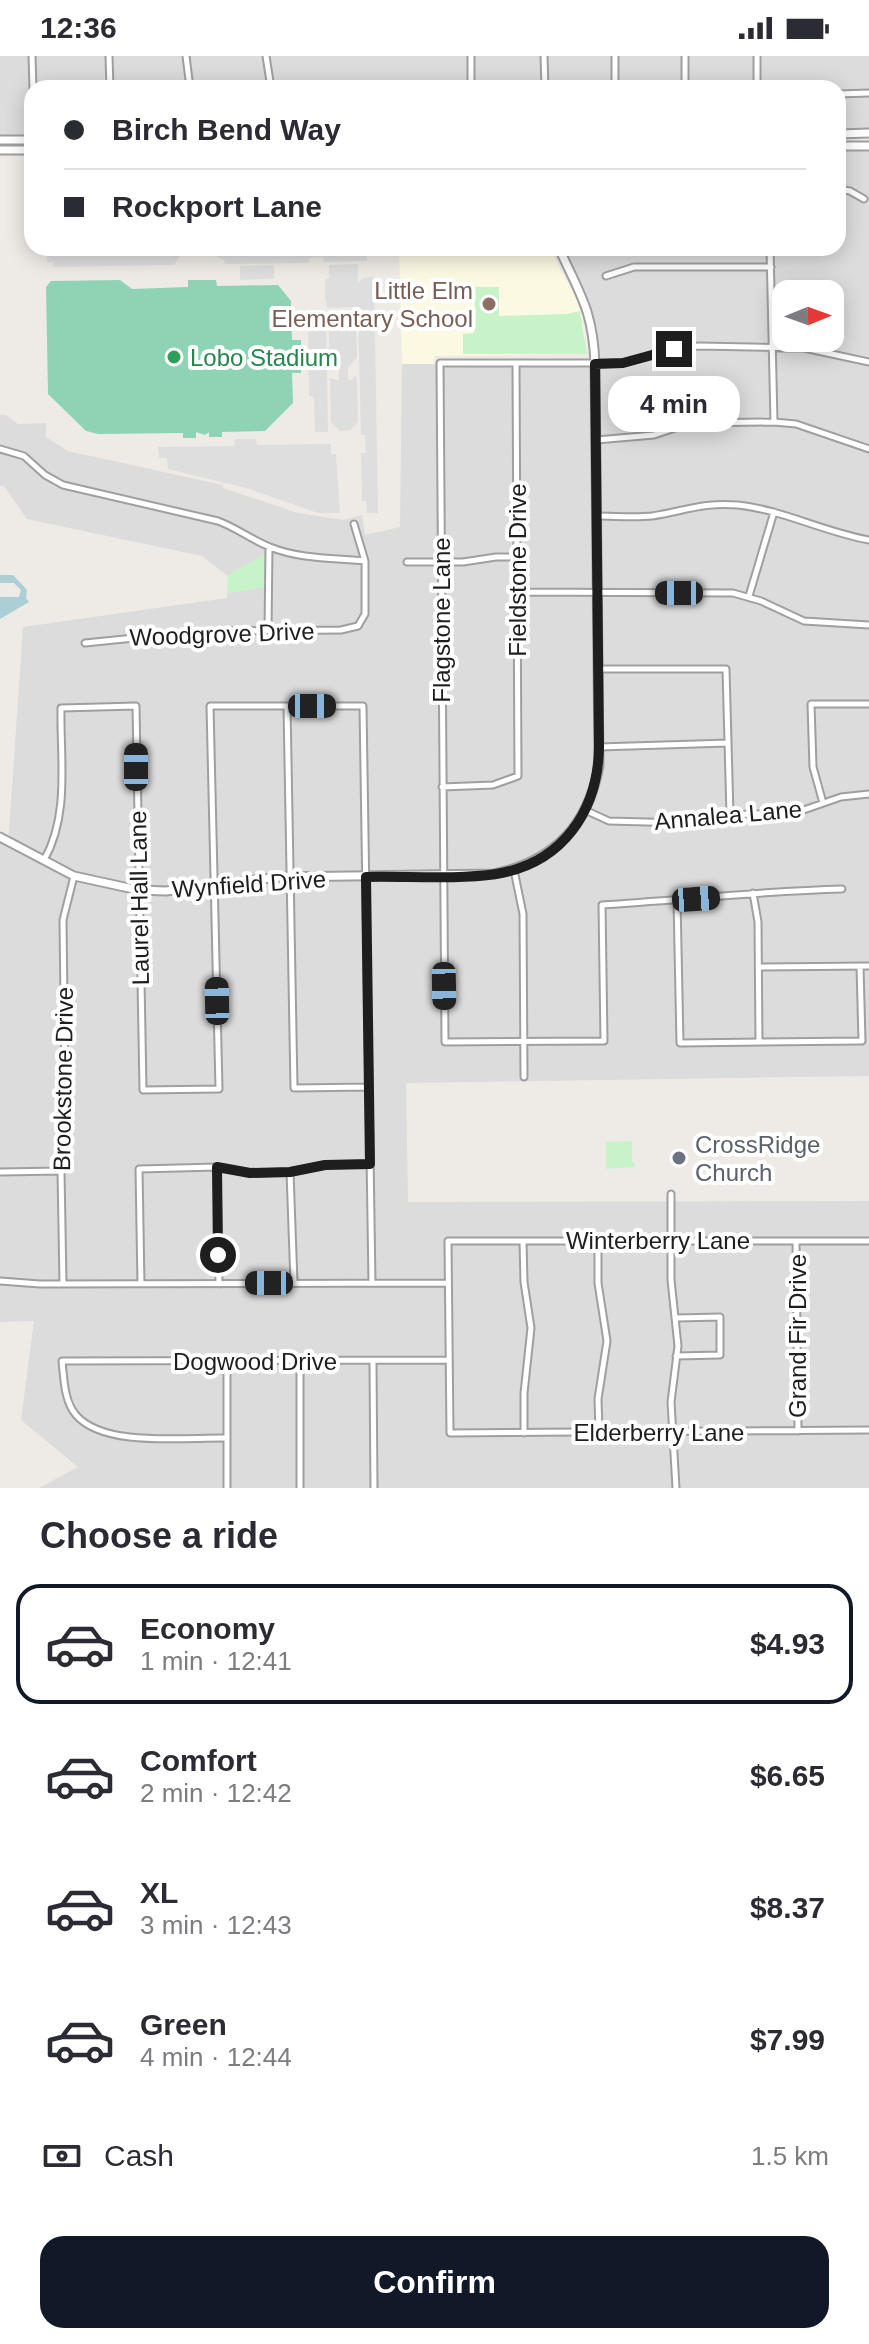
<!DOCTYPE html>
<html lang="en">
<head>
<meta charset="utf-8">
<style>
  :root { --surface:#fff; --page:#f2f2f3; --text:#2b2b33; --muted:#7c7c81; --line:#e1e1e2; --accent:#111827 }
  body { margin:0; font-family:Helvetica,sans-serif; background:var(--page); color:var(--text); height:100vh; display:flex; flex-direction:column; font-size:30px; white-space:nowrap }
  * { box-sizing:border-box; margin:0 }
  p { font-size:26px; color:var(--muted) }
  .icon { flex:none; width:44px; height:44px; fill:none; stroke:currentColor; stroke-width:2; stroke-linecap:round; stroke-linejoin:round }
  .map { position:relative; height:1432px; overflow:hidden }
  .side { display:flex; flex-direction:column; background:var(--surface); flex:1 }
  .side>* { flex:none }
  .banner { position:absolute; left:24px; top:24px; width:822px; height:176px; border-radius:24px; box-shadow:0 4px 20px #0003; display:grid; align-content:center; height:176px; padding:0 40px; background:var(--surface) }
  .needle { width:52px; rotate:89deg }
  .fabs { position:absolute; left:772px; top:224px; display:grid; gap:16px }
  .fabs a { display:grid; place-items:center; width:72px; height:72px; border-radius:16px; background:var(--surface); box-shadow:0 4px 20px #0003; font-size:40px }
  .end { position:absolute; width:36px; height:36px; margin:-18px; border:10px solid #1e1e1e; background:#fff; box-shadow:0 0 0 4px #fff }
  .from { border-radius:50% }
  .bubble { position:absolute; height:56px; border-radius:24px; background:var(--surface); box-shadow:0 4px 20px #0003; font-size:26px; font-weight:600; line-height:56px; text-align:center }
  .car { position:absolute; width:24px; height:48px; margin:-24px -12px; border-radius:10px; box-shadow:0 0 6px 2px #0007; background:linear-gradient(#222 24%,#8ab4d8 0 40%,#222 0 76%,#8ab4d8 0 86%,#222 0) }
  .banner b { display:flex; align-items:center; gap:28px; height:76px; font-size:30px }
  .banner b+b { border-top:2px solid var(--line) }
  .banner i { width:20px; height:20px; background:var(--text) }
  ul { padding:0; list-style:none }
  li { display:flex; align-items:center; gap:24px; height:120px; margin:0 16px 12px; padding:0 24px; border:4px solid transparent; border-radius:24px }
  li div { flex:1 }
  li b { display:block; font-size:30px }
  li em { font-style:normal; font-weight:600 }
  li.active { border-color:var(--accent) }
  li>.icon { width:72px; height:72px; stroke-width:1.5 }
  h2 { padding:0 40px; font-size:36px; line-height:96px }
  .pay { display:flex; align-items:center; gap:20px; height:88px; padding:0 40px; font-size:30px }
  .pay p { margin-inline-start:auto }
  .primary-button { display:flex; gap:16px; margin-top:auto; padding:16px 40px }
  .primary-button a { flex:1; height:92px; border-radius:24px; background:var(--accent); color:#fff; font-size:32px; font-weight:600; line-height:92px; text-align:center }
  .status { display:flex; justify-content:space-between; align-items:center; height:56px; padding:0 40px; background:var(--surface); direction:ltr }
  .status svg { height:22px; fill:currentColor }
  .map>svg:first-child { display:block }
</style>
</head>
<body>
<div class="status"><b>12:36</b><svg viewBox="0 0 49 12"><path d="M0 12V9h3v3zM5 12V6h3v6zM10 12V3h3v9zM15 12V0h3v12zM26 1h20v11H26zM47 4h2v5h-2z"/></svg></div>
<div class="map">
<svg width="869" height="1432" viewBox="0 0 869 1432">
  <rect width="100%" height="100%" fill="#eeebe6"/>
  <path fill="#dcdcdc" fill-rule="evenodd" d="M0 0H869V77L838 78V32H32V80H0Z
    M838 94H869V1020L406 1027 408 1146 869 1145V1432H39L78 1411 21 1364 34 1265 0 1266V787L8 790 23 571 227 542 228 520 202 500 27 463 4 430H0V359H6L18 368 46 367V381L68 395 223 429V432L298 457 344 464 362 459 365 479 400 471 402 308H595L589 255 561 192H838ZM786 238H830V282H786Z"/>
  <path fill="#fbf9e2" d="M399 192H549L576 242 582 260 587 298 434 300V308H402Z"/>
  <path fill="#c8f3c9" d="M472 231H499V260L567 258 580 255 587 298H463V278L474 277 475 250Z
    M265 498V531L227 537 228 519Z
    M632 1085V1106L635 1107V1111L606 1113V1086Z"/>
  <path fill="#8ed3b4" d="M120 224 132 233 188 231V224H216L217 230 278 229 291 245 292 284H301V317H292L293 347 265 375 222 376V381H209V376L205 379 196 376V382H183V377L98 378 86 375 48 338 46 231 51 225Z"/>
  <path fill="#dedede" d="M47 192H190V193H185L174 209 53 211V206H47Z
    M208 192H367V205L324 206 323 201 310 202 309 207 225 208 224 204 218 201 213 192Z
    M358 208V227L363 222 374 221 378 457H367L366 445H362L361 397H366L365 379H361L358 255 363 254 358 251 327 252 325 239V223L329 222V209Z
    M274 209V223L240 224V210Z
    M354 255 356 258 357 302 348 311V323L350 325 355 320 357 322 358 366 350 374 340 375 331 366 330 322 339 325V312L329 303V259L331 256 336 261H349Z
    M326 259 328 376H315L314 341 309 340 308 269H313V260Z
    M235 383H256L257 389 331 388V398H336L340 457H318L246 432 168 413 167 402H159L158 391 234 390Z"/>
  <path fill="#accfd6" d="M0 519H13L27 534 26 542 29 546 0 563V541H19L21 534 14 527H0Z"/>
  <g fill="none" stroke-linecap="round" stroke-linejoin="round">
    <g stroke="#9f9f9f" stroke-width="9">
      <path id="minor" d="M32 0 33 32
        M109 0 110 32
        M186 0 190 32
        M266 0 271 32
        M471 0V32
        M544 0 545 32
        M615 0V32
        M685 0V32
        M757 0V32
        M838 38 869 37
        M838 133 850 135 864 143
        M770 192 774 366
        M606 220 634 211H771
        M596 384 654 379 690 367 774 366 796 368 869 393
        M0 393 24 400 45 419 63 429 218 465C237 472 252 484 270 491 299 503 334 502 365 505
        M597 460C615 460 634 462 652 460 684 455 704 446 738 449 783 454 824 476 869 484
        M407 506H463L496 501H517
        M517 536 733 537 761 545 804 565 869 569
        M749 540 774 456
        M268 575 269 491
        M85 587 203 575 341 574 358 570 365 558V505L354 468
        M598 613H726L730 759
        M287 650 294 1032 369 1031
        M599 691 728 687
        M442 731 493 729 518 720 516 308
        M823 747 813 711 811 648H869
        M587 755 609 765 684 767 719 759 795 757 841 741 869 738
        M44 804C70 759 60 702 61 652L136 650 143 1034 219 1033 210 650H363L372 1227
        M514 814 523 858 524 1021
        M842 833C762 835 682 844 602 849L604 985 445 986 440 307H623L674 293 699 290 804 292 869 306
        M753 837 758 866 759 986
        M677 844 680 987 862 985 860 910
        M759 911 869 910
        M217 1111 219 1228
        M0 1116 61 1115
        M290 1116 294 1227
        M671 1138V1224L678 1290 671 1346 676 1432
        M523 1185 524 1226 531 1272 524 1337V1377
        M598 1185V1227L607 1285 598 1343 599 1376
        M796 1185 798 1375
        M869 1185H448L450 1377 869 1374
        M0 1225 40 1228 448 1227
        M63 1228 61 1115 65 1084V1029L63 864 74 820
        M141 1228 139 1113 217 1111 250 1117 290 1116 325 1109 370 1108
        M676 1300 720 1299V1261L677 1262
        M373 1306 374 1432
        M227 1382C187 1381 104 1392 76 1359 64 1345 64 1323 62 1305L448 1304
        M227 1432V1305
        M300 1432V1305"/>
    </g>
    <g stroke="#9f9f9f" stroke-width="11">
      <path id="tertiary" d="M838 78 869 77
        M0 84H32
        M838 90H869
        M0 94H32
        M0 781 74 820 138 834 166 835 279 821 494 818C554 805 588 770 599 710L595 308C593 254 580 239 559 192"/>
    </g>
    <use href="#minor" stroke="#fff" stroke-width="5"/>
    <use href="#tertiary" stroke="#fff" stroke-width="7"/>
  </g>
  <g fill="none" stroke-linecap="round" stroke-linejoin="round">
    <path stroke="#1e1e1e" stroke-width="10" d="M218 1199 217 1111 250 1117 290 1116 325 1109 370 1108 366 821C408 820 454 824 496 818 563 807 598 755 599 691L595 308 623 307 674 293"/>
  </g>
  <circle fill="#8d6e63" stroke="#fff" stroke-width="3" cx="489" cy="248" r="8"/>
  <circle fill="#2e9e5b" stroke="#fff" stroke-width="3" cx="174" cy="301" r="8"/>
  <circle fill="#6b7280" stroke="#fff" stroke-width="3" cx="679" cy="1102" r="8"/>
  <g text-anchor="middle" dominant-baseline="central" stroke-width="8" stroke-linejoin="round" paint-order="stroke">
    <g font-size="24" fill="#785e54" stroke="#fff" text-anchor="end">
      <text x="473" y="234">Little Elm<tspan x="473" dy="28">Elementary School</tspan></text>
    </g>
    <g font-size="24" fill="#27864d" stroke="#fff" text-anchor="start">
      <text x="190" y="301">Lobo Stadium</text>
    </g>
    <g font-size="24" fill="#1e1e1e" stroke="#fff">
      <text transform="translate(517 514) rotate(-90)">Fieldstone Drive</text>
      <text transform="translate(441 564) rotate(-90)">Flagstone Lane</text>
      <text transform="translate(222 578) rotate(-2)">Woodgrove Drive</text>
      <text transform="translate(728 759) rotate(-5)">Annalea Lane</text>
      <text transform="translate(249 828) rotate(-4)">Wynfield Drive</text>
      <text transform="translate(139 842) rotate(-91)">Laurel Hall Lane</text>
      <text transform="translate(63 1023) rotate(-89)">Brookstone Drive</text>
      <text x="658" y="1184">Winterberry Lane</text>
      <text transform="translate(797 1280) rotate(-90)">Grand Fir Drive</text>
      <text x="255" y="1305">Dogwood Drive</text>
      <text x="659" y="1376">Elderberry Lane</text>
    </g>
    <g font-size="24" fill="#5b616d" stroke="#fff" text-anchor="start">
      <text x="695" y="1088">CrossRidge<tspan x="695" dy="28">Church</tspan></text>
    </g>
  </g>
</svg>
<div class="fabs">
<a><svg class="needle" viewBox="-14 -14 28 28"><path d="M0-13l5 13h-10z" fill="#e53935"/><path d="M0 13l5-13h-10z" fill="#7c7c81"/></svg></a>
</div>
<i class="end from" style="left:218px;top:1199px"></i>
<i class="end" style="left:674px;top:293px"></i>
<div class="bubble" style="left:608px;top:320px;width:132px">4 min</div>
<i class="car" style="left:679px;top:537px;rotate:270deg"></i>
<i class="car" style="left:312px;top:650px;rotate:90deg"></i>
<i class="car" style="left:136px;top:711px;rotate:0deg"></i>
<i class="car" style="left:696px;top:843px;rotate:86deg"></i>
<i class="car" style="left:444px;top:930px;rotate:179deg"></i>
<i class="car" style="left:217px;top:945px;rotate:359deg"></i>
<i class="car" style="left:269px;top:1227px;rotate:270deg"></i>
<div class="banner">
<b><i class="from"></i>Birch Bend Way</b>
<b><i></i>Rockport Lane</b>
</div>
</div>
<section class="side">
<h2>Choose a ride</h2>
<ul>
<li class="active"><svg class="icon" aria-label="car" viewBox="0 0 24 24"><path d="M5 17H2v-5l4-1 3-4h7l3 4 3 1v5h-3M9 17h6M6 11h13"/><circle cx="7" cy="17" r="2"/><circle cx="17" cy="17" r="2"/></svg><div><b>Economy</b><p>1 min · 12:41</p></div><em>$4.93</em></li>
<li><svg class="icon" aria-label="car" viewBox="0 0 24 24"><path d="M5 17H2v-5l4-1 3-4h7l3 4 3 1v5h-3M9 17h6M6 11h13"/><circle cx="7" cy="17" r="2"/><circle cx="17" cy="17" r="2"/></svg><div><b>Comfort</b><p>2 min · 12:42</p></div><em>$6.65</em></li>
<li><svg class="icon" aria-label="car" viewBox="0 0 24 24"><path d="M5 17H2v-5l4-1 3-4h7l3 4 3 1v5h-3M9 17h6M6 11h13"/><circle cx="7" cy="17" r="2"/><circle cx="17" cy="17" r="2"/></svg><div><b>XL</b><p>3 min · 12:43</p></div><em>$8.37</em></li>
<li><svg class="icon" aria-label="car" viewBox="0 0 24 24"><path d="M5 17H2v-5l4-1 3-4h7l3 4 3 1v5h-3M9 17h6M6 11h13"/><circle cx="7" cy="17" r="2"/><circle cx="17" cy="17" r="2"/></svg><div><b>Green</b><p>4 min · 12:44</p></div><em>$7.99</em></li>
</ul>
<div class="pay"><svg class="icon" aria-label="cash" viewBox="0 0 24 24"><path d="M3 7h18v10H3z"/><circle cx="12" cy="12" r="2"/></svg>Cash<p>1.5 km</p></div>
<div class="primary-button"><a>Confirm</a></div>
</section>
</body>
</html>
